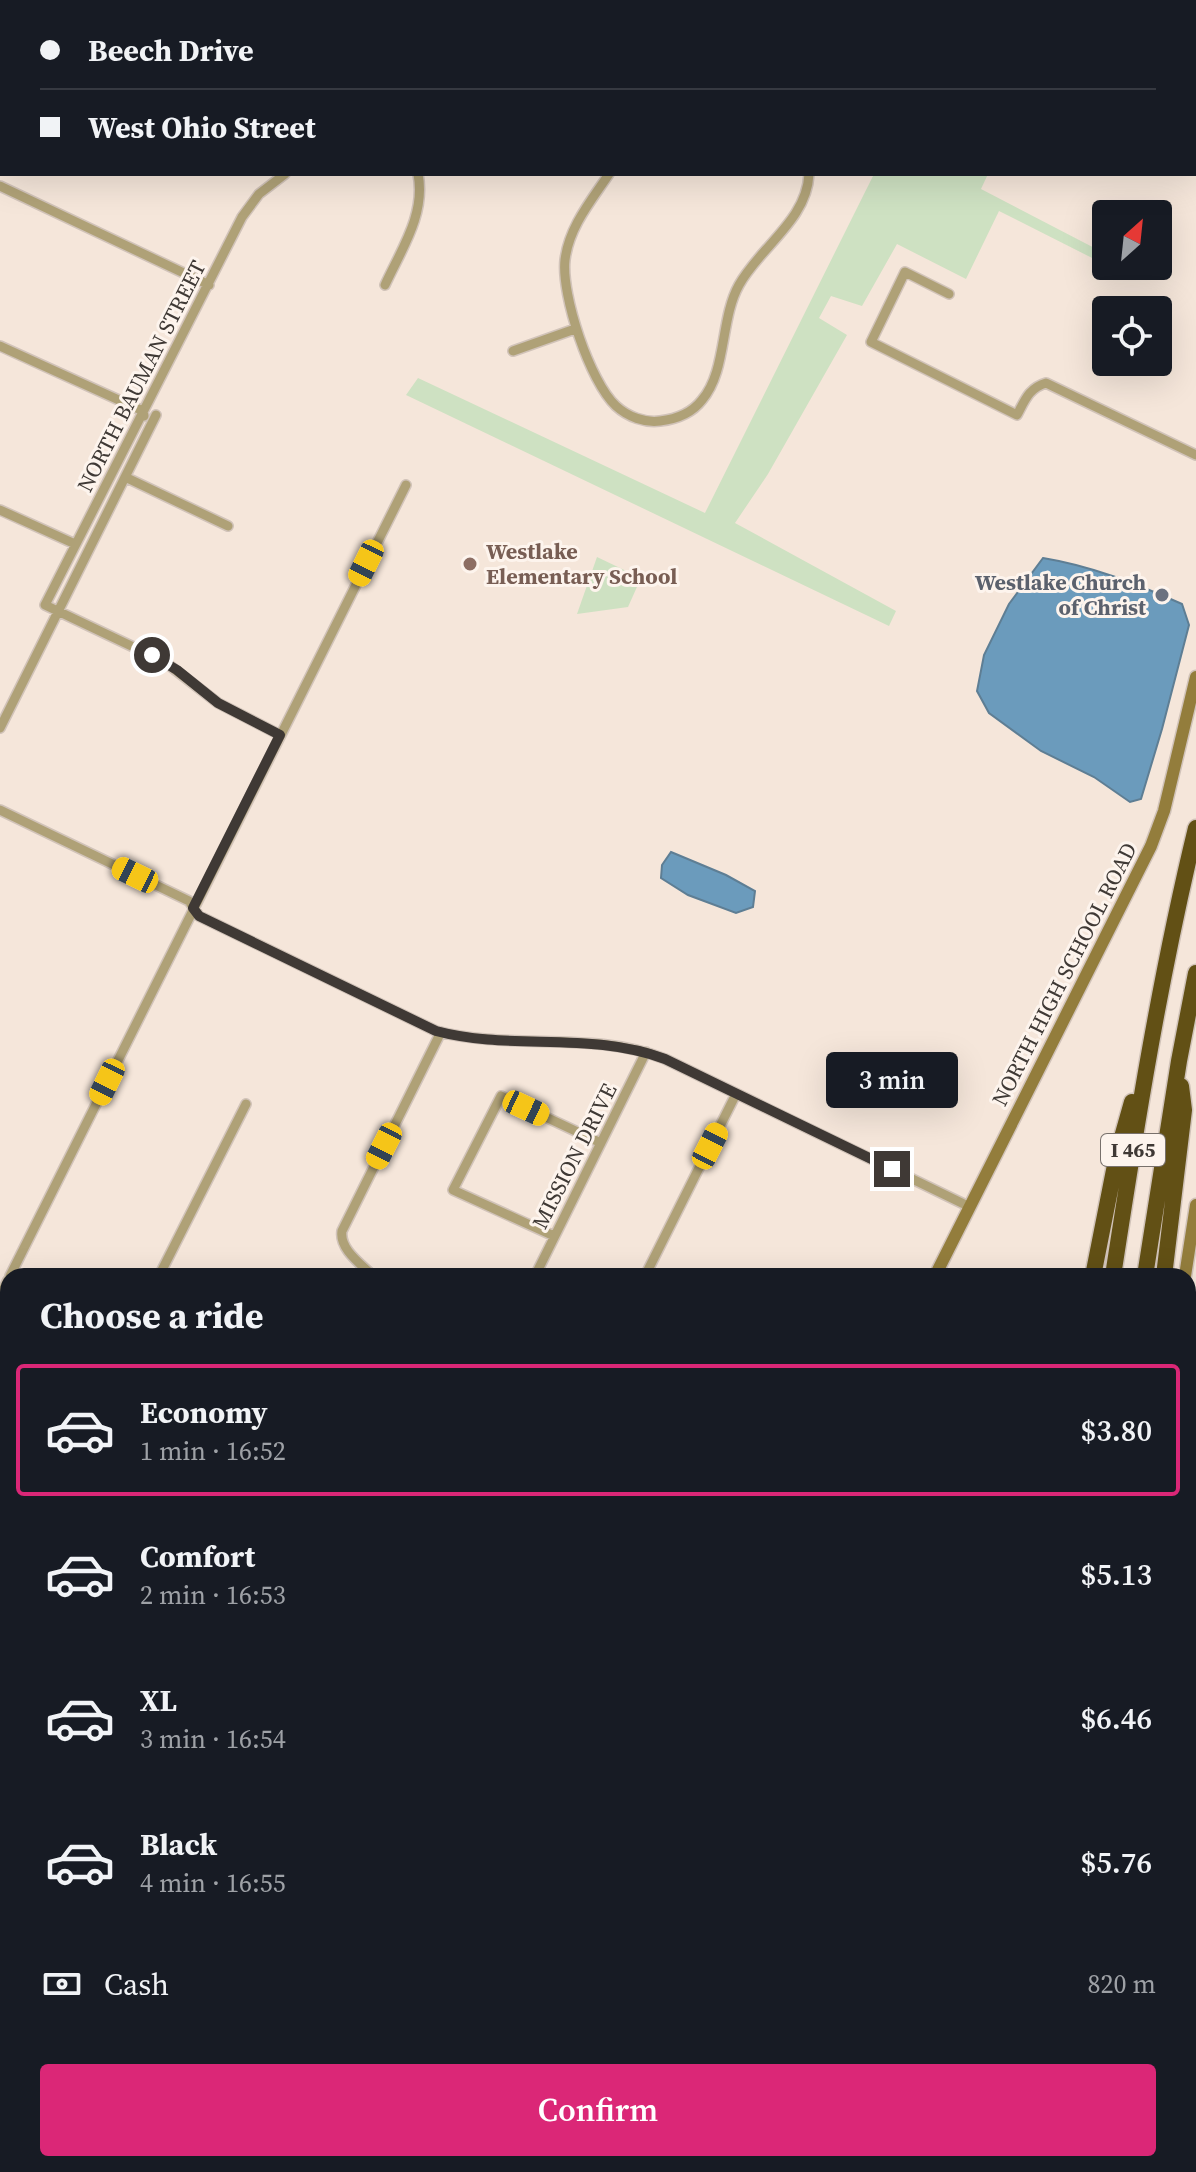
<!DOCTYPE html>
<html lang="en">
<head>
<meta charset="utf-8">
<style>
  :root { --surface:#171b24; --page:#20242c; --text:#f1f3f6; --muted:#9ea1a6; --line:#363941; --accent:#db2777 }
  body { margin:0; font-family:"Source Serif 4",serif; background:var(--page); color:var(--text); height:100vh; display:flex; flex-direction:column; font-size:30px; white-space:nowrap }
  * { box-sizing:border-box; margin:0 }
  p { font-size:26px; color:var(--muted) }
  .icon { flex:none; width:44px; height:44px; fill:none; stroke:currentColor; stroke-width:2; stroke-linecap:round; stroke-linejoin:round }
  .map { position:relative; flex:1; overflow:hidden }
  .side { position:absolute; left:0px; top:1268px; width:1196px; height:904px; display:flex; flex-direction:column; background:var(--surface); border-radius:24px 24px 0 0; box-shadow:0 8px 32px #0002 }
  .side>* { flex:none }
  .top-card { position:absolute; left:0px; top:0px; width:1196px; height:176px; box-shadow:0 8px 32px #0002; display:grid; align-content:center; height:176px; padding:0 40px; background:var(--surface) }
  .needle { width:52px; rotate:27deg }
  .tools { position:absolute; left:1092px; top:200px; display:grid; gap:16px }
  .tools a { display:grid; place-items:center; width:80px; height:80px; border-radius:8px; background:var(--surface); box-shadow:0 8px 32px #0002; font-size:40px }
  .end { position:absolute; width:36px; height:36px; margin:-18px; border:10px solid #3f3935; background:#fff; box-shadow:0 0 0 4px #fff }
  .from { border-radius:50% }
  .bubble { position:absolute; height:56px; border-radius:8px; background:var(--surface); box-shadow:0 8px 32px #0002; font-size:26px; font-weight:600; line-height:56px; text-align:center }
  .car { position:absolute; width:24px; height:48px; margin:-24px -12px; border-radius:10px; box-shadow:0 0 6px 2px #0007; background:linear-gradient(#f5c518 24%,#345 0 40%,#f5c518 0 76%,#345 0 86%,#f5c518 0) }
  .top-card b { display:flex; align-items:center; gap:28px; height:76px; font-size:30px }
  .top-card b+b { border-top:2px solid var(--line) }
  .top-card i { width:20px; height:20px; background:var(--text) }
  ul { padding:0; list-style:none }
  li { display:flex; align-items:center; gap:24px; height:132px; margin:0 16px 12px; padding:0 24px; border:4px solid transparent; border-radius:8px }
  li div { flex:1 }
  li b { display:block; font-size:30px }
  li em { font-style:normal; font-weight:600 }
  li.active { border-color:var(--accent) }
  li>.icon { width:72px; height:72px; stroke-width:1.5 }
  h2 { padding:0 40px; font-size:36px; line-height:96px }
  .pay { display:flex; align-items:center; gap:20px; height:88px; padding:0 40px; font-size:30px }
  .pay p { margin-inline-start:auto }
  .button { display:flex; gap:16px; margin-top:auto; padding:16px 40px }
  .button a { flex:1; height:92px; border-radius:8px; background:var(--accent); color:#fff; font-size:32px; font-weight:600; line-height:92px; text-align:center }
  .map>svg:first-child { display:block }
</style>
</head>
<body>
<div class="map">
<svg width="1196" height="2172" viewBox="0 0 1196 2172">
  <rect width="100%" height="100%" fill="#f5e6da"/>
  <path fill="#cee1c2" d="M874 174H988L981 189 1106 254 1108 266 999 211 966 279 897 244 862 306 831 296 819 318 847 335 768 474 735 523 896 611 889 626 406 395 418 378 705 513Z
    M597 557 641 578 628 607 577 614Z"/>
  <path fill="#6b9bbc" stroke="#5e7e94" stroke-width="2" d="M1043 558C1092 566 1137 584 1182 604L1189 625 1162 729 1141 799 1130 802 1094 777 1041 751 989 713 977 691 984 655 1009 604Z
    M671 852 726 875 755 891 753 907 736 913 688 895 661 878 662 865Z"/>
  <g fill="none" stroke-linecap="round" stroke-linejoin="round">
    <g stroke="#d1c3b9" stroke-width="12">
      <path id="street" d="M253 0 257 2
        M583 0 587 2
        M805 0 809 2
        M542 2 543 0
        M715 2 716 0
        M843 2 844 0
        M609 174C591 201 569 227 565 260 561 295 590 382 616 406 628 417 645 423 660 421 677 419 692 413 702 400 727 371 720 319 739 285 760 247 807 220 809 174
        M0 186 209 285
        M385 285C401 250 426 214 418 174
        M949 294 905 272 871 342 1017 415C1025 400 1029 388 1046 383L1196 455
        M0 346 143 411 144 416
        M513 351 575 329
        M125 477 228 526
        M0 510 75 544
        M0 728 156 415
        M280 735 218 703 165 662 45 605 242 217 259 194 285 174
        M0 810 189 901 199 916 436 1031C511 1051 592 1030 665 1059L970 1207
        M554 1236 453 1190 501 1096 601 1143
        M10 1276 406 485
        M159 1276 246 1104
        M373 1276C361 1264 339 1249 342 1231L441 1032
        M535 1276 646 1052
        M645 1276 736 1094
        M0 1296 8 1280
        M0 1557 8 1541
        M0 1593 8 1597
        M0 1806 8 1809
        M0 2080 8 2084
        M178 2164 195 2172
        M644 2164 659 2172
        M715 2172 719 2164
        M820 2172 824 2164"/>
    </g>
    <g stroke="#d1c3b9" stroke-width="15">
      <path id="secondary" d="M935 1276 1151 846 1164 811 1196 677
        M1185 1276 1196 1205
        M1188 1546 1196 1561
        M481 2172 485 2164"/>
    </g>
    <g stroke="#d1c3b9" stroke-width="17">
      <path id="primary" d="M0 1367 8 1370
        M1188 1903 1196 1907
        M1188 1939 1196 1943"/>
    </g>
    <g stroke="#d1c3b9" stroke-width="19">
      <path id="highway" d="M1093 1276 1117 1155 1132 1102
        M1113 1276C1136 1126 1160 976 1196 828
        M1145 1276 1179 1061 1196 973
        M1164 1276 1184 1110 1181 1086
        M1188 1779 1196 1789
        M1188 1957 1196 1967
        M1188 2053 1196 2042
        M1188 2085 1196 2080
        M924 2164 926 2172
        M974 2172 976 2164
        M1007 2172 1008 2164
        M1062 2172 1069 2164"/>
    </g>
    <use href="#street" stroke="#afa177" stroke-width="9"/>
    <use href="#secondary" stroke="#937d3c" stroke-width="12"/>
    <use href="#primary" stroke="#7a6421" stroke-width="14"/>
    <use href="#highway" stroke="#625015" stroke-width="16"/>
    <g stroke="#706861" stroke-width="6">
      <path id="rail" d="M0 1945 8 1949
        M450 2164 467 2172"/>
    </g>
    <use href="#rail" stroke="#fdf4ed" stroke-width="3" stroke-dasharray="9" stroke-linecap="butt"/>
  </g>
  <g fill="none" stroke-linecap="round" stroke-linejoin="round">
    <path stroke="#3f3935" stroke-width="10" d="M152 655 177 670 218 703 280 735 193 908 199 916 436 1031C511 1051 591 1031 665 1059L892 1169"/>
  </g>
  <circle fill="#8d6e63" stroke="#fdf4ed" stroke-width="3" cx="470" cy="564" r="8"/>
  <circle fill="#6b7280" stroke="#fdf4ed" stroke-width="3" cx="1162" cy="595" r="8"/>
  <g text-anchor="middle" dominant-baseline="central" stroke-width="6" stroke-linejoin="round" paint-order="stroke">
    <rect fill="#fdf4ed" stroke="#78716c" stroke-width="2" x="1101" y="1134" width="64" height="32" rx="6"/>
    <g font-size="20" font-weight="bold" fill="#3f3935">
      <text x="1133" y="1150">I 465</text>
    </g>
    <g font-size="22" fill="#3f3935" stroke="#fdf4ed">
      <text transform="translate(141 376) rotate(-63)">NORTH BAUMAN STREET</text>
      <text transform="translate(1064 974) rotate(-63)">NORTH HIGH SCHOOL ROAD</text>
      <text transform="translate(574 1156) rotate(-63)">MISSION DRIVE</text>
    </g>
    <g font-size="22" font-weight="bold" fill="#785e54" stroke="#fdf4ed" text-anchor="start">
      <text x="486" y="551">Westlake<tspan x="486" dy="25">Elementary School</tspan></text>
    </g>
    <g font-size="22" font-weight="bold" fill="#5b616d" stroke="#fdf4ed" text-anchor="end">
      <text x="1146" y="582">Westlake Church<tspan x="1146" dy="25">of Christ</tspan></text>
    </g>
  </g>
</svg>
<div class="tools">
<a><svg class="needle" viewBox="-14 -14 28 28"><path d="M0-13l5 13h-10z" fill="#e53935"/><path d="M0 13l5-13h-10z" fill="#9ea1a6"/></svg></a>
<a><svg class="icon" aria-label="locate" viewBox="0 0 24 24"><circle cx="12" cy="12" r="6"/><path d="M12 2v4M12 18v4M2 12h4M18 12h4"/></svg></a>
</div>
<i class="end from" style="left:152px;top:655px"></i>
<i class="end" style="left:892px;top:1169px"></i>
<div class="bubble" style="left:826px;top:1052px;width:132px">3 min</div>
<i class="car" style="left:366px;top:563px;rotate:206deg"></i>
<i class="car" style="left:135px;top:875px;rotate:296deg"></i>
<i class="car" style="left:107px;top:1082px;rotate:206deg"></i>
<i class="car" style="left:526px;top:1108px;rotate:115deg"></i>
<i class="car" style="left:384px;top:1146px;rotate:207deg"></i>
<i class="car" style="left:710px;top:1146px;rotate:27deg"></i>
<div class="top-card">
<b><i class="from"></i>Beech Drive</b>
<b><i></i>West Ohio Street</b>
</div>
<section class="side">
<h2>Choose a ride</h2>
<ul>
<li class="active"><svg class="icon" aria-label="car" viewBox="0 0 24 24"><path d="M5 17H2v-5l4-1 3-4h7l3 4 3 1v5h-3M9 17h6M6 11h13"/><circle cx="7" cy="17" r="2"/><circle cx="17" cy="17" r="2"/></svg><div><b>Economy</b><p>1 min · 16:52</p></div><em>$3.80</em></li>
<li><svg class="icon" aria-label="car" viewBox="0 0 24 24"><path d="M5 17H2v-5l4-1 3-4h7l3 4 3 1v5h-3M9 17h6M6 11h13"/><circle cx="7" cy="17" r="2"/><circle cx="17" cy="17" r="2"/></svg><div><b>Comfort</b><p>2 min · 16:53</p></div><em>$5.13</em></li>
<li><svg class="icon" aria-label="car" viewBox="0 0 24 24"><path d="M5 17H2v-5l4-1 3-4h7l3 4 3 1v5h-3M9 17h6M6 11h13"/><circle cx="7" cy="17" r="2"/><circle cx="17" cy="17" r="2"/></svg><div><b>XL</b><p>3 min · 16:54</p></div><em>$6.46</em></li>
<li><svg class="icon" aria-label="car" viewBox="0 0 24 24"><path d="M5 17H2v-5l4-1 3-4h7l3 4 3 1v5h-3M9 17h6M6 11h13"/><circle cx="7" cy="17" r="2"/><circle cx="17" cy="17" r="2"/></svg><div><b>Black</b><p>4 min · 16:55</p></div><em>$5.76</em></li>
</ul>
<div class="pay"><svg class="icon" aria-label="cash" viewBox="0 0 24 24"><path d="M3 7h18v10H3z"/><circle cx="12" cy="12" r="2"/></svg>Cash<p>820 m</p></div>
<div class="button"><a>Confirm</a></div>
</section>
</div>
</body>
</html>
